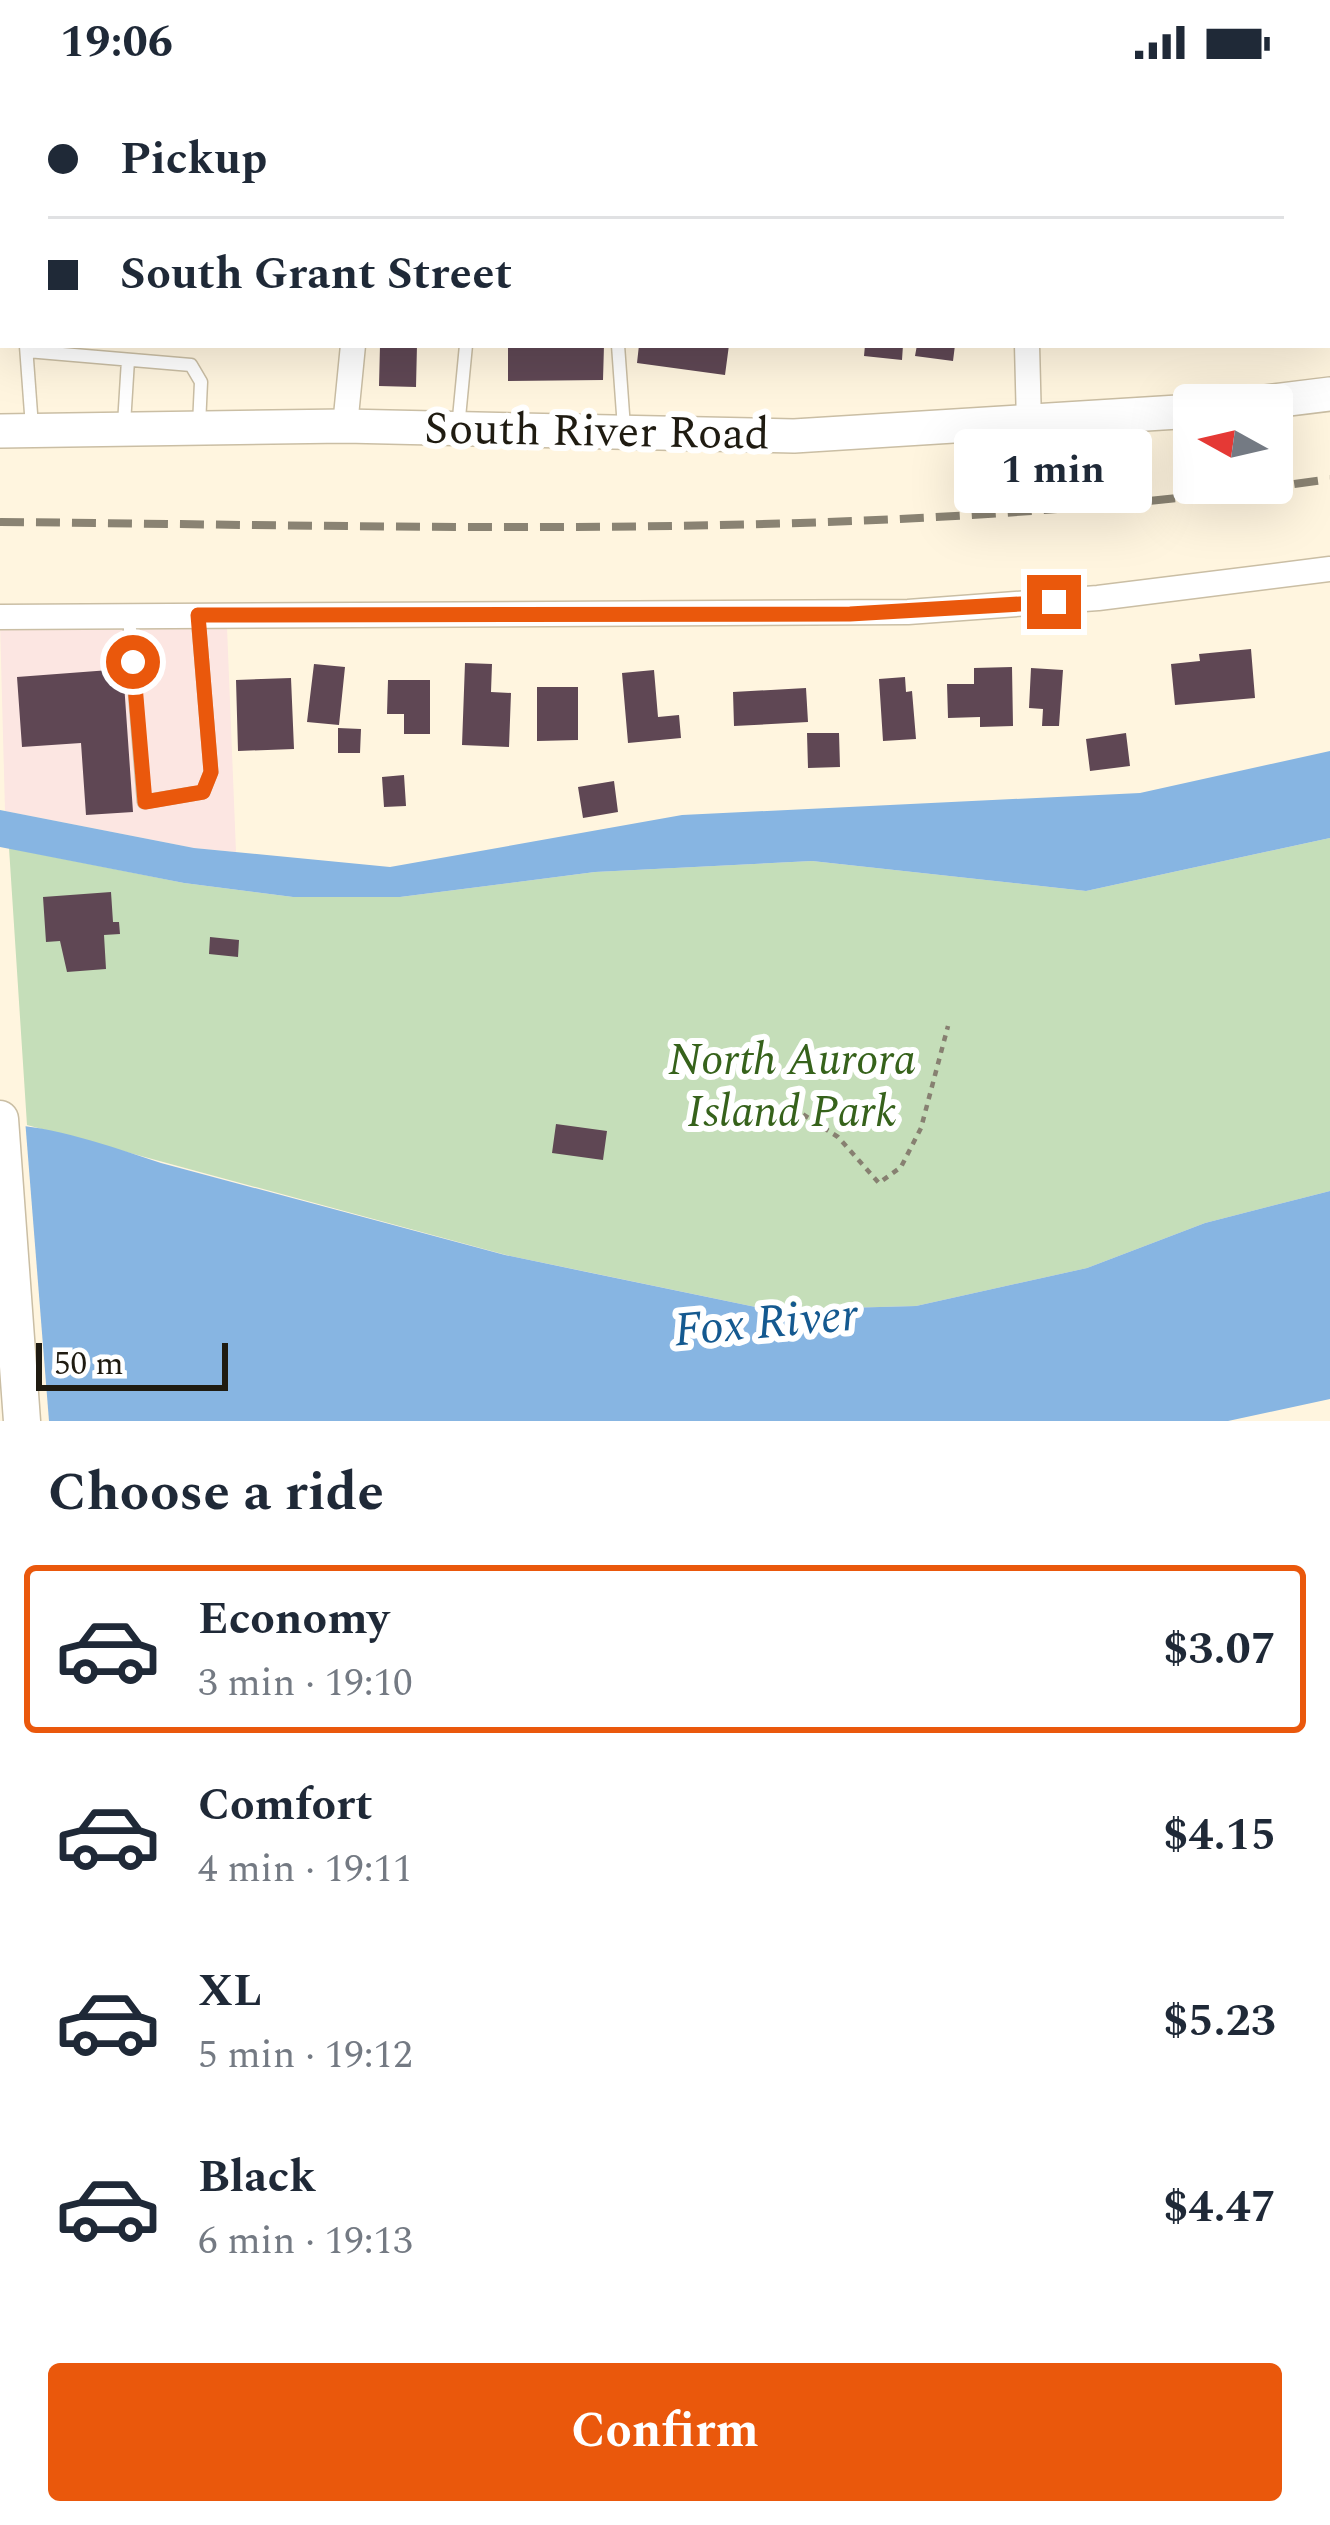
<!DOCTYPE html>
<html lang="en">
<head>
<meta charset="utf-8">
<style>
  :root { --surface:#fff; --page:#f6f6f7; --text:#1f2937; --muted:#747a83; --line:#e0e1e3; --accent:#ea580c }
  body { margin:0; font-family:Spectral,serif; background:var(--page); color:var(--text); height:100vh; display:flex; flex-direction:column; font-size:45px; white-space:nowrap }
  * { box-sizing:border-box; margin:0 }
  p { font-size:39px; color:var(--muted) }
  .icon { flex:none; width:66px; height:66px; fill:none; stroke:currentColor; stroke-width:2; stroke-linecap:round; stroke-linejoin:round }
  .map { position:relative; height:1337px; overflow:hidden }
  .details { display:flex; flex-direction:column; background:var(--surface); flex:1 }
  .details>* { flex:none }
  .top-card { position:absolute; left:0px; top:0px; width:1332px; height:264px; box-shadow:0 12px 48px #0002; display:grid; align-content:center; height:264px; padding:0 48px; background:var(--surface) }
  .needle { width:78px; rotate:278deg }
  .controls { position:absolute; left:1173px; top:300px; display:grid; gap:24px }
  .controls a { display:grid; place-items:center; width:120px; height:120px; border-radius:12px; background:var(--surface); box-shadow:0 12px 48px #0002; font-size:60px }
  .scale { position:absolute; left:36px; bottom:30px; width:192px; box-sizing:border-box; padding-left:12px; border:6px solid #1f1b11; border-top:0; font-size:33px; line-height:42px; white-space:nowrap; color:#1f1b11; -webkit-text-stroke:9px #fff; paint-order:stroke }
  .end { position:absolute; width:54px; height:54px; margin:-27px; border:15px solid #ea580c; background:#fff; box-shadow:0 0 0 6px #fff }
  .from { border-radius:50% }
  .bubble { position:absolute; height:84px; border-radius:12px; background:var(--surface); box-shadow:0 12px 48px #0002; font-size:39px; font-weight:700; line-height:84px; text-align:center }
  .top-card b { display:flex; align-items:center; gap:42px; height:114px; font-size:45px }
  .top-card b+b { border-top:3px solid var(--line) }
  .top-card i { width:30px; height:30px; background:var(--text) }
  ul { padding:0; list-style:none }
  li { display:flex; align-items:center; gap:36px; height:168px; margin:0 24px 18px; padding:0 24px; border:6px solid transparent; border-radius:12px }
  li div { flex:1 }
  li b { display:block; font-size:45px }
  li em { font-style:normal; font-weight:700 }
  li.current { border-color:var(--accent) }
  li>.icon { width:108px; height:108px; stroke-width:1.5 }
  h2 { padding:0 48px; font-size:54px; line-height:144px }
  .primary-button { display:flex; gap:24px; margin-top:auto; padding:24px 48px }
  .primary-button a { flex:1; height:138px; border-radius:12px; background:var(--accent); color:#fff; font-size:48px; font-weight:700; line-height:138px; text-align:center }
  .status { display:flex; justify-content:space-between; align-items:center; height:84px; padding:0 60px; background:var(--surface); direction:ltr }
  .status svg { height:33px; fill:currentColor }
  .map>svg:first-child { display:block }
</style>
</head>
<body>
<div class="status"><b>19:06</b><svg viewBox="0 0 49 12"><path d="M0 12V9h3v3zM5 12V6h3v6zM10 12V3h3v9zM15 12V0h3v12zM26 1h20v11H26zM47 4h2v5h-2z"/></svg></div>
<div class="map">
<svg width="1330" height="1337" viewBox="0 0 1330 1337">
  <rect width="100%" height="100%" fill="#fff5df"/>
  <path fill="#fce6e2" d="M0 538 227 543 236 768 194 764 5 727Z"/>
  <path fill="#c5deb9" d="M1330 754V1107L1205 1139 1087 1184 916 1222 770 1226 506 1171 27 1041 9 764 184 799 293 813H400L595 788 812 777 1086 807Z"/>
  <path fill="#87b5e2" d="M1330 667V754L1086 807 812 777 595 788 400 813H293L184 799 0 763V726L194 764 390 783 682 731 1140 709Z
    M0 1040C55 1042 109 1062 161 1079L505 1171 770 1226 916 1222 1087 1184 1205 1139 1330 1107V1315L1228 1337H0Z"/>
  <path fill="#fff5df" d="M0 1034 25 1035 49 1337H0Z"/>
  <path fill="#5f4754" d="M380 261H417L416 303 379 302Z
    M508 261H604L603 296 508 297Z
    M639 261H729L725 291 637 279Z
    M865 261H903L902 276 864 272Z
    M917 261H955L953 277 915 272Z
    M1251 565 1255 614 1175 621 1171 580 1200 577 1199 570Z
    M465 579 492 580 491 608 511 609 509 663 462 661Z
    M314 580 345 583 339 641 307 638Z
    M1012 583 1013 642 980 643V633L948 634 947 600H974V584Z
    M1031 584 1063 586 1059 642H1042L1043 625 1029 624Z
    M123 585 133 728 86 731 81 659 22 663 17 593Z
    M654 586 658 633 679 631 681 654 628 659 622 589Z
    M905 593 906 608 912 607 916 655 883 657 879 595Z
    M291 594 294 665 238 667 236 596Z
    M388 596H430V650H404V630H387Z
    M537 603H578V656L537 657Z
    M806 604 808 638 734 642 733 608Z
    M338 644 361 645 360 669H338Z
    M807 649H839L840 683 808 684Z
    M1126 649 1130 682 1090 687 1086 655Z
    M404 691 406 722 384 723 382 693Z
    M614 697 618 728 583 734 578 703Z
    M111 808 113 838H119L120 850 104 851 106 885 67 888 60 857 46 858 43 813Z
    M210 853 239 856 238 873 209 870Z
    M556 1040 607 1047 603 1076 552 1069Z"/>
  <g fill="none" stroke-linecap="round" stroke-linejoin="round">
    <g stroke="#cabea4" stroke-width="15">
      <path id="service" d="M0 117H3
        M0 229H3
        M618 261 624 344
        M26 262 32 343
        M27 267 191 281 201 298 199 341
        M124 340 128 276
        M458 344 466 261
        M129 533 144 718 203 708 211 688 198 532"/>
    </g>
    <g stroke="#cabea4" stroke-width="27">
      <path id="minor" d="M378 3 379 0
        M1032 3V0
        M1027 261 1029 340
        M345 342 353 261
        M0 533 908 528 1098 514 1330 485"/>
    </g>
    <g stroke="#cabea4" stroke-width="36">
      <path id="secondary" d="M1240 321 1330 310
        M0 347 345 342 794 352 1194 327"/>
    </g>
    <g stroke="#cabea4" stroke-width="39">
      <path id="primary" d="M0 1035 22 1337"/>
    </g>
    <path stroke="#878071" stroke-width="4.5" stroke-dasharray="6 6" stroke-linecap="butt" d="M793 1024 838 1053 879 1099 901 1083 921 1044 948 942"/>
    <use href="#service" stroke="#fff" stroke-width="12"/>
    <use href="#minor" stroke="#fff" stroke-width="24"/>
    <use href="#secondary" stroke="#fff" stroke-width="33"/>
    <use href="#primary" stroke="#fff" stroke-width="36"/>
    <path stroke="#8a8373" stroke-width="8" stroke-dasharray="24 12" stroke-linecap="butt" d="M0 438C444 442 890 459 1330 395"/>
  </g>
  <g fill="none" stroke-linecap="round" stroke-linejoin="round">
    <path stroke="#ea580c" stroke-width="15" d="M133 578 145 718 203 708 211 688 198 531 850 530 1054 518"/>
  </g>
  <g text-anchor="middle" dominant-baseline="central" stroke-width="12" stroke-linejoin="round" paint-order="stroke">
    <g font-size="45" fill="#1f1b11" stroke="#fff">
      <text transform="translate(597 348) rotate(1)">South River Road</text>
    </g>
    <g font-size="45" font-style="italic" fill="#36621b" stroke="#fff">
      <text x="792" y="976">North Aurora<tspan x="792" dy="52">Island Park</tspan></text>
    </g>
    <g font-size="48" font-style="italic" fill="#145990" stroke="#fff">
      <text transform="translate(766 1239) rotate(-5)">Fox River</text>
    </g>
  </g>
</svg>
<div class="controls">
<a><svg class="needle" viewBox="-14 -14 28 28"><path d="M0-13l5 13h-10z" fill="#e53935"/><path d="M0 13l5-13h-10z" fill="#747a83"/></svg></a>
</div>
<div class="scale">50 m</div>
<i class="end from" style="left:133px;top:578px"></i>
<i class="end" style="left:1054px;top:518px"></i>
<div class="bubble" style="left:954px;top:345px;width:198px">1 min</div>
<div class="top-card">
<b><i class="from"></i>Pickup</b>
<b><i></i>South Grant Street</b>
</div>
</div>
<section class="details">
<h2>Choose a ride</h2>
<ul>
<li class="current"><svg class="icon" aria-label="car" viewBox="0 0 24 24"><path d="M5 17H2v-5l4-1 3-4h7l3 4 3 1v5h-3M9 17h6M6 11h13"/><circle cx="7" cy="17" r="2"/><circle cx="17" cy="17" r="2"/></svg><div><b>Economy</b><p>3 min · 19:10</p></div><em>$3.07</em></li>
<li><svg class="icon" aria-label="car" viewBox="0 0 24 24"><path d="M5 17H2v-5l4-1 3-4h7l3 4 3 1v5h-3M9 17h6M6 11h13"/><circle cx="7" cy="17" r="2"/><circle cx="17" cy="17" r="2"/></svg><div><b>Comfort</b><p>4 min · 19:11</p></div><em>$4.15</em></li>
<li><svg class="icon" aria-label="car" viewBox="0 0 24 24"><path d="M5 17H2v-5l4-1 3-4h7l3 4 3 1v5h-3M9 17h6M6 11h13"/><circle cx="7" cy="17" r="2"/><circle cx="17" cy="17" r="2"/></svg><div><b>XL</b><p>5 min · 19:12</p></div><em>$5.23</em></li>
<li><svg class="icon" aria-label="car" viewBox="0 0 24 24"><path d="M5 17H2v-5l4-1 3-4h7l3 4 3 1v5h-3M9 17h6M6 11h13"/><circle cx="7" cy="17" r="2"/><circle cx="17" cy="17" r="2"/></svg><div><b>Black</b><p>6 min · 19:13</p></div><em>$4.47</em></li>
</ul>
<div class="primary-button"><a>Confirm</a></div>
</section>
</body>
</html>
